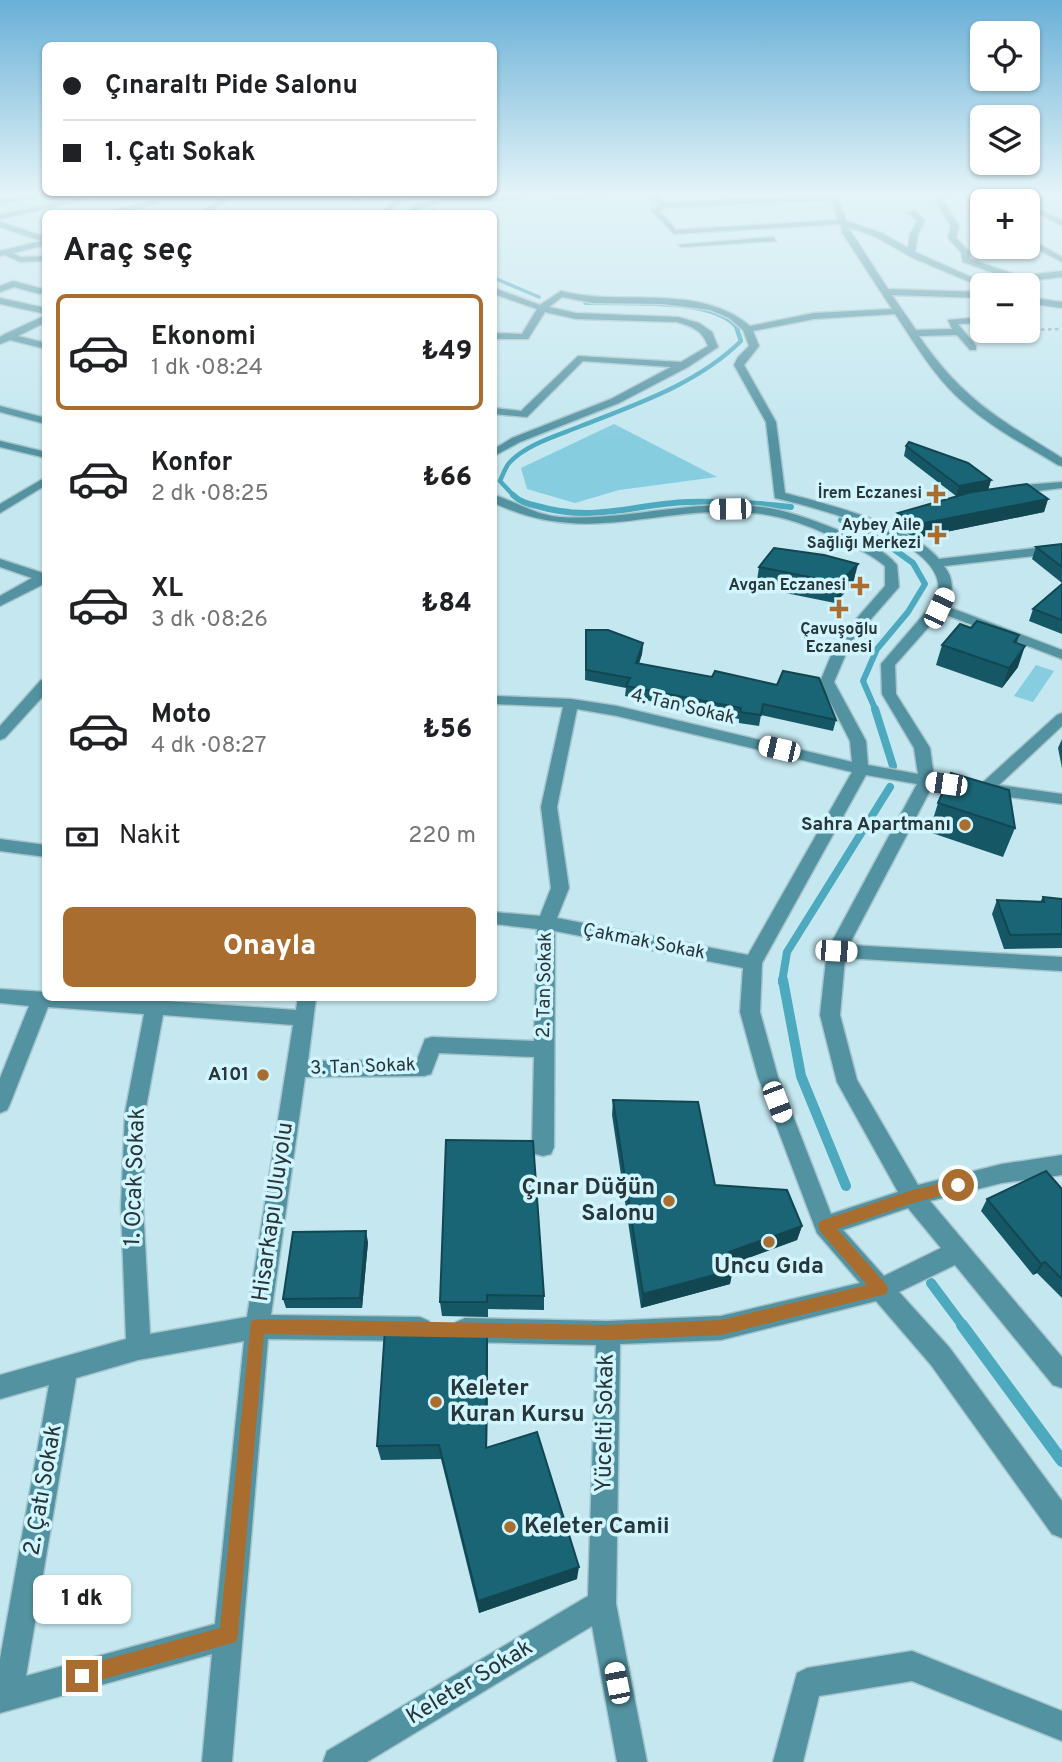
<!DOCTYPE html>
<html lang="tr">
<head>
<meta charset="utf-8">
<style>
  :root { --surface:#fff; --page:#f6f6f6; --text:#202124; --muted:#757577; --line:#e0e0e0; --accent:#a96e2f }
  body { margin:0; font-family:Overpass,sans-serif; background:var(--page); color:var(--text); height:100vh; display:flex; flex-direction:column; font-size:26px; white-space:nowrap }
  * { box-sizing:border-box; margin:0 }
  p { font-size:23px; color:var(--muted) }
  .icon { flex:none; width:38px; height:38px; fill:none; stroke:currentColor; stroke-width:2; stroke-linecap:round; stroke-linejoin:round }
  .map { position:relative; flex:1; overflow:hidden }
  .sheet { position:absolute; left:42px; top:210px; width:455px; height:791px; display:flex; flex-direction:column; background:var(--surface); border-radius:10px; box-shadow:0 2px 5px #0004 }
  .sheet>* { flex:none }
  .top-card { position:absolute; left:42px; top:42px; width:455px; height:154px; border-radius:10px; box-shadow:0 2px 5px #0004; display:grid; align-content:center; height:154px; padding:0 21px; background:var(--surface) }
  .controls { position:absolute; left:970px; top:21px; display:grid; gap:14px }
  .controls a { display:grid; place-items:center; width:70px; height:70px; border-radius:10px; background:var(--surface); box-shadow:0 2px 5px #0004; font-size:35px }
  .end { position:absolute; width:32px; height:32px; margin:-16px; border:9px solid #a96e2f; background:#fff; box-shadow:0 0 0 4px #fff }
  .from { border-radius:50% }
  .bubble { position:absolute; height:49px; border-radius:10px; background:var(--surface); box-shadow:0 2px 5px #0004; font-size:23px; font-weight:800; line-height:49px; text-align:center }
  .car { position:absolute; width:21px; height:42px; margin:-21px -10px; border-radius:9px; box-shadow:0 0 5px 2px #0007; background:linear-gradient(#fff 24%,#345 0 40%,#fff 0 76%,#345 0 86%,#fff 0) }
  .top-card b { display:flex; align-items:center; gap:24px; height:66px; font-size:26px }
  .top-card b+b { border-top:2px solid var(--line) }
  .top-card i { width:18px; height:18px; background:var(--text) }
  ul { padding:0; list-style:none }
  li { display:flex; align-items:center; gap:21px; height:116px; margin:0 14px 10px; padding:0 7px; border:4px solid transparent; border-radius:10px }
  li div { flex:1 }
  li b { display:block; font-size:26px }
  li em { font-style:normal; font-weight:800 }
  li.selected { border-color:var(--accent) }
  li>.icon { width:63px; height:63px; stroke-width:1.5 }
  h2 { padding:0 21px; font-size:32px; line-height:84px }
  .pay { display:flex; align-items:center; gap:18px; height:77px; padding:0 21px; font-size:26px }
  .pay p { margin-inline-start:auto }
  .button { display:flex; gap:14px; margin-top:auto; padding:14px 21px }
  .button a { flex:1; height:80px; border-radius:10px; background:var(--accent); color:#fff; font-size:28px; font-weight:800; line-height:80px; text-align:center }
  .map>svg:first-child { display:block }
</style>
</head>
<body>
<div class="map">
<svg width="1062" height="1762" viewBox="0 0 1062 1762">
  <rect width="100%" height="100%" fill="#c4e7f0"/>
  <path fill="#86cddf" d="M614 424 717 477 619 490 575 503 527 489 521 468Z
    M1036 665 1054 671 1033 702 1014 696Z"/>
  <g fill="none" stroke-linecap="round" stroke-linejoin="round">
    <path stroke="#4ca9be" stroke-width="3.5" d="M432 209 433 214
      M494 278 539 297
      M585 303C622 305 713 297 737 328"/>
    <path stroke="#4ca9be" stroke-width="4.5" d="M515 497 500 481C503 475 505 467 510 462 527 444 559 435 581 426 637 404 697 384 741 341L736 326"/>
    <path stroke="#4ca9be" stroke-width="6" d="M513 495C520 502 528 504 537 506 595 523 633 504 688 502 723 501 756 503 791 507
      M841 520 881 540 913 563 925 584 908 612 877 649 863 681 876 711"/>
    <path stroke="#4ca9be" stroke-width="8" d="M875 709 893 766
      M782 982 787 952 890 787"/>
    <path stroke="#4ca9be" stroke-width="10" d="M783 980 801 1076 846 1186
      M931 1283 963 1326"/>
    <path stroke="#4ca9be" stroke-width="12" d="M962 1325 1062 1461"/>
    <g stroke="#a5c4cb" stroke-width="3">
      <path id="minor" d="M30 194H44L0 204V200Z
        M95 194H108L0 219V215Z
        M226 194H235L208 214H199Z
        M358 194H366L358 202 354 200Z
        M401 194H409L387 214H379Z
        M515 194H528L502 201 443 202 418 209 416 214H408L412 206 443 198 502 197Z
        M584 194H614L558 200 554 198Z
        M647 194H655L667 203 837 194 846 221 882 233 908 248 910 234 917 221 908 213 915 211 925 220 918 234 915 252 989 285 982 287 913 258 876 237 848 227 888 289 982 292V298L892 295 916 330 952 329 948 320 982 317V323L958 324 976 346V350H970L957 335 919 336C962 399 999 419 1062 458V466L1058 465C1027 446 992 428 964 403 935 378 916 345 895 314L814 319 753 331 759 346 744 365 776 422 785 493C827 504 911 525 939 559L1062 545V553L944 566C954 578 954 593 946 606L1062 650V659L941 613 895 665 896 694 930 748 934 777 982 783 1057 715 1062 713V726L999 785 1062 794V804L932 787 849 945 1062 957V971L845 958 840 1015 857 1080 918 1185 1002 1164 1062 1155V1175L1002 1183 930 1201 1062 1357V1388L1053 1385 955 1265 899 1292 949 1347 1062 1501V1538L1052 1534 931 1365 876 1301 721 1340 620 1344 616 1604 647 1762H617L592 1626 367 1762H323L327 1751 588 1596 596 1345 465 1342 456 1338 453 1330 456 1322 465 1318 608 1321 721 1316 860 1283 817 1233 758 1077 740 1012 743 968 555 931 554 1147 551 1154 543 1156 535 1154 532 1147 534 1057 439 1053 431 1074 424 1076 305 1077 271 1315 420 1317 429 1321 432 1329 429 1337 420 1341 268 1339 232 1762H202L212 1654 0 1713V1659L49 1385 0 1399V1375L126 1339 121 1206 125 1113 144 1014 48 1007 10 1104 7 1110 0 1113V1078L29 1006 0 1003V989L46 992V998H125L296 1010 298 998H316L308 1061 417 1060 425 1039 432 1037 534 1041 537 929 494 924V912L540 916 551 888 541 807 563 707 494 704V696L571 699 617 706 852 762 850 741 820 682 837 641 885 586V566C868 552 848 544 829 535 804 524 779 515 752 513 657 504 589 548 494 503V495C517 502 535 515 560 517 624 521 687 500 751 506 783 508 813 520 843 532 862 540 884 549 897 565L899 587 851 642 834 682 866 741 868 765 918 774 914 748 882 694 881 664 936 600C960 543 813 507 775 498L766 422 734 365 738 357 749 346 743 330 729 318 710 310 663 304 593 303 562 297 549 307 576 313 678 317 699 323 712 332 718 347 688 367 619 403 520 442 494 456V449L512 438 611 399 671 367 583 361 527 417 494 414V408L521 411 578 356 681 362 708 346C702 330 693 327 677 322L576 319 545 312 528 339H494V333L522 334 537 309 494 294V288L540 305 561 291C622 307 698 282 750 326L814 313 892 309 843 234 840 224 674 234 651 210 660 205ZM832 200 838 220 676 230 660 211 666 207ZM577 709 617 716 852 772 748 955 557 918 569 888 557 807ZM866 775 917 784 827 951 820 1015 837 1082 898 1192 831 1214 778 1077 760 1012 762 963ZM163 1015 293 1025 247 1317 150 1334 143 1206 145 1113ZM908 1208 941 1248 884 1276 843 1230ZM244 1341 215 1624 26 1676 76 1378 138 1360Z
        M938 194H946L943 200 959 226 956 238 969 251 970 259 1020 276 1062 271V277L1019 282 963 262 961 252 948 238 951 226 935 200Z
        M157 199 160 203 115 214H100Z
        M1027 202 1062 221V226L1027 207Z
        M0 222 46 237V245L13 253 21 257 46 256V261L20 262 5 255 0 256V251L41 241 0 227Z
        M1027 231 1034 241 1062 257V262L1028 244Z
        M773 237 776 241 682 247 678 245Z
        M13 281 43 289 44 291 40 294 14 287 0 292V286Z
        M1027 297 1062 302V308L1027 303Z
        M0 298 46 308V314L0 304Z
        M46 315V322L18 336 46 343V349L10 340 0 344V337L5 334Z
        M0 406 46 418V424L0 412Z
        M0 441 46 452V458L0 447Z
        M46 477V485L0 513V504Z
        M1062 482V488L1012 494 1006 490 1012 486Z
        M0 559 46 574V583L0 606V596L32 578 0 567Z
        M46 679V693L5 738 0 740V726L41 680Z
        M0 839 46 845V857L0 851Z
        M912 1651 1062 1711V1741L912 1681 819 1696 803 1762H773L797 1673 807 1668Z"/>
    </g>
    <path stroke="#8fabb1" stroke-width="2.5" stroke-dasharray="3.5 3.5" stroke-linecap="butt" d="M1027 330 1062 329
      M990 331H1000"/>
    <use href="#minor" fill="#5392a1" fill-rule="evenodd"/>
  </g>
  <path fill="#165765" d="M906 446 991 480 988 490 1048 499 1044 512 916 538 894 527 898 513 971 493 956 496 904 456Z
    M1062 544V583L1032 559 1036 547Z
    M759 567 853 584 835 603 756 587Z
    M1062 584V634L1029 621 1033 609Z
    M971 628 1019 635 1017 643 1018 667 1002 688 936 665 942 645Z
    M586 630 643 643 642 654 639 664 836 720 833 731 761 715 759 726 739 723V719L625 696 626 688 585 680Z
    M1062 739V768L1058 748Z
    M938 803 1015 828 1003 857 929 832Z
    M1043 897 1062 899V948L1004 949 992 914 997 900 1040 902Z
    M613 1100 715 1185 802 1226 797 1240 732 1264 730 1284 641 1308 612 1115Z
    M446 1140 544 1296V1310L488 1309V1317L442 1316 440 1302Z
    M1062 1189V1298L1037 1273 1033 1275 981 1211 987 1199Z
    M368 1242 362 1308H286L283 1299Z
    M488 1346 487 1448 577 1579 479 1613 441 1459 381 1460 377 1446Z"/>
  <path fill="#124752" d="M991 480 988 490 956 496 959 486Z
    M1048 499 1044 512 916 538 919 524Z
    M858 564 853 584 835 603 839 583Z
    M643 643 642 654 635 674 636 663Z
    M1025 646 1018 667 1002 688 1009 668Z
    M802 1226 797 1240 726 1266 729 1252Z
    M366 1231 368 1242 362 1308 360 1298Z
    M1045 1262 1037 1273 1033 1275 1041 1264Z
    M733 1270 730 1284 641 1308 643 1294Z
    M487 1330 488 1346 487 1462 486 1448Z
    M579 1567 577 1579 479 1613 478 1601Z"/>
  <path fill="#1a6575" stroke="#124752" stroke-width="2" d="M909 442 968 463 991 480 959 486 906 446Z
    M1027 484 1048 499 919 524 898 513 972 492Z
    M1062 544V567L1036 547Z
    M774 548 824 555 858 564 839 583 759 567Z
    M1062 584V620L1033 609Z
    M977 621 1019 635 1014 642 1025 646 1009 668 942 645 960 624 971 628Z
    M586 630H608L643 643 636 663 712 677 715 671 777 685 783 671 819 678 836 720 763 704 761 715 740 712 741 708 626 686 630 678 586 670Z
    M951 773 1009 790 1015 828 938 803Z
    M1043 897 1062 899V934L1010 935 997 900 1044 902Z
    M613 1100 698 1102 715 1185 787 1190 802 1226 729 1252 733 1270 643 1294Z
    M446 1140 533 1141 544 1296 487 1295V1302H440Z
    M1046 1171 1062 1189V1279L1045 1262 1041 1264 987 1199Z
    M366 1231 360 1298 283 1299 293 1232Z
    M385 1329 487 1330 486 1448 537 1432 579 1567 478 1601 439 1445 377 1446Z"/>
  <linearGradient id="sky" x2="0" y2="1"><stop stop-color="#69b0d7"/><stop offset="0.44" stop-color="#e4f4f8"/><stop offset="1" stop-color="#e4f4f8" stop-opacity="0"/></linearGradient>
  <rect width="1062" height="440" fill="url(#sky)"/>
  <path fill="#a96e2f" d="M958 1179 965 1185 963 1190 913 1203 837 1229 886 1284 888 1289 886 1294 721 1335 608 1340 264 1334 238 1635 236 1642 82 1685 75 1682 72 1676 75 1669 82 1666 220 1628 251 1321 257 1319 608 1325 721 1320 867 1285 820 1231 818 1226 820 1221 913 1190Z"/>
  <g fill="#a96e2f" stroke="#d1f5fe" stroke-width="2.5">
    <path d="M932.5 483.5h7v7h7v7h-7v7h-7v-7h-7v-7h7z"/>
    <path d="M933.5 524.5h7v7h7v7h-7v7h-7v-7h-7v-7h7z"/>
    <path d="M856.5 575.5h7v7h7v7h-7v7h-7v-7h-7v-7h7z"/>
    <path d="M835.5 598.5h7v7h7v7h-7v7h-7v-7h-7v-7h7z"/>
    <circle cx="965" cy="825" r="7"/>
    <circle cx="263" cy="1075" r="7"/>
    <circle cx="669" cy="1201" r="7"/>
    <circle cx="769" cy="1242" r="7"/>
    <circle cx="436" cy="1402" r="7"/>
    <circle cx="510" cy="1527" r="7"/>
  </g>
  <g text-anchor="middle" dominant-baseline="central" stroke-width="7" stroke-linejoin="round" paint-order="stroke">
    <g font-size="16" font-weight="bold" fill="#283639" stroke="#d1f5fe" text-anchor="end">
      <text x="922" y="494">İrem Eczanesi</text>
      <text x="921" y="526">Aybey Aile<tspan x="921" dy="18">Sağlığı Merkezi</tspan></text>
      <text x="846" y="586">Avgan Eczanesi</text>
      <text x="839" y="630" text-anchor="middle">Çavuşoğlu<tspan x="839" dy="18">Eczanesi</tspan></text>
    </g>
    <g font-size="19" fill="#283639" stroke="#d1f5fe">
      <text transform="translate(683 707) rotate(13)">4. Tan Sokak</text>
      <text transform="translate(644 942) rotate(11)">Çakmak Sokak</text>
      <text transform="translate(545 985) rotate(-89)">2. Tan Sokak</text>
      <text transform="translate(363 1067) rotate(-2)">3. Tan Sokak</text>
    </g>
    <g font-size="19" font-weight="bold" fill="#283639" stroke="#d1f5fe" text-anchor="end">
      <text x="951" y="825">Sahra Apartmanı</text>
      <text x="249" y="1075">A101</text>
    </g>
    <g font-size="23" fill="#283639" stroke="#d1f5fe">
      <text transform="translate(136 1177) rotate(-88)">1. Ocak Sokak</text>
      <text transform="translate(274 1212) rotate(-82)">Hisarkapı Uluyolu</text>
      <text transform="translate(606 1423) rotate(-89)">Yücelti Sokak</text>
      <text transform="translate(44 1490) rotate(-80)">2. Çatı Sokak</text>
      <text transform="translate(470 1683) rotate(-31)">Keleter Sokak</text>
    </g>
    <g font-size="23" font-weight="bold" fill="#283639" stroke="#d1f5fe" text-anchor="start">
      <text x="655" y="1188" text-anchor="end">Çınar Düğün<tspan x="655" dy="26">Salonu</tspan></text>
      <text x="769" y="1267" text-anchor="middle">Uncu Gıda</text>
      <text x="450" y="1389">Keleter<tspan x="450" dy="26">Kuran Kursu</tspan></text>
      <text x="524" y="1527">Keleter Camii</text>
    </g>
  </g>
</svg>
<div class="controls">
<a><svg class="icon" aria-label="locate" viewBox="0 0 24 24"><circle cx="12" cy="12" r="6"/><path d="M12 2v4M12 18v4M2 12h4M18 12h4"/></svg></a>
<a><svg class="icon" aria-label="layers" viewBox="0 0 24 24"><path d="M12 4l9 5-9 5-9-5zM3 14l9 5 9-5"/></svg></a>
<a>+</a>
<a>−</a>
</div>
<i class="end from" style="left:958px;top:1185px"></i>
<i class="end" style="left:82px;top:1676px"></i>
<div class="bubble" style="left:33px;top:1575px;width:98px">1 dk</div>
<i class="car" style="left:730px;top:509px;rotate:269deg"></i>
<i class="car" style="left:939px;top:608px;rotate:25deg"></i>
<i class="car" style="left:779px;top:749px;rotate:283deg"></i>
<i class="car" style="left:946px;top:784px;rotate:278deg"></i>
<i class="car" style="left:836px;top:951px;rotate:93deg"></i>
<i class="car" style="left:777px;top:1102px;rotate:159deg"></i>
<i class="car" style="left:617px;top:1683px;rotate:349deg"></i>
<div class="top-card">
<b><i class="from"></i>Çınaraltı Pide Salonu</b>
<b><i></i>1. Çatı Sokak</b>
</div>
<section class="sheet">
<h2>Araç seç</h2>
<ul>
<li class="selected"><svg class="icon" aria-label="car" viewBox="0 0 24 24"><path d="M5 17H2v-5l4-1 3-4h7l3 4 3 1v5h-3M9 17h6M6 11h13"/><circle cx="7" cy="17" r="2"/><circle cx="17" cy="17" r="2"/></svg><div><b>Ekonomi</b><p>1 dk · 08:24</p></div><em>₺49</em></li>
<li><svg class="icon" aria-label="car" viewBox="0 0 24 24"><path d="M5 17H2v-5l4-1 3-4h7l3 4 3 1v5h-3M9 17h6M6 11h13"/><circle cx="7" cy="17" r="2"/><circle cx="17" cy="17" r="2"/></svg><div><b>Konfor</b><p>2 dk · 08:25</p></div><em>₺66</em></li>
<li><svg class="icon" aria-label="car" viewBox="0 0 24 24"><path d="M5 17H2v-5l4-1 3-4h7l3 4 3 1v5h-3M9 17h6M6 11h13"/><circle cx="7" cy="17" r="2"/><circle cx="17" cy="17" r="2"/></svg><div><b>XL</b><p>3 dk · 08:26</p></div><em>₺84</em></li>
<li><svg class="icon" aria-label="car" viewBox="0 0 24 24"><path d="M5 17H2v-5l4-1 3-4h7l3 4 3 1v5h-3M9 17h6M6 11h13"/><circle cx="7" cy="17" r="2"/><circle cx="17" cy="17" r="2"/></svg><div><b>Moto</b><p>4 dk · 08:27</p></div><em>₺56</em></li>
</ul>
<div class="pay"><svg class="icon" aria-label="cash" viewBox="0 0 24 24"><path d="M3 7h18v10H3z"/><circle cx="12" cy="12" r="2"/></svg>Nakit<p>220 m</p></div>
<div class="button"><a>Onayla</a></div>
</section>
</div>
</body>
</html>
